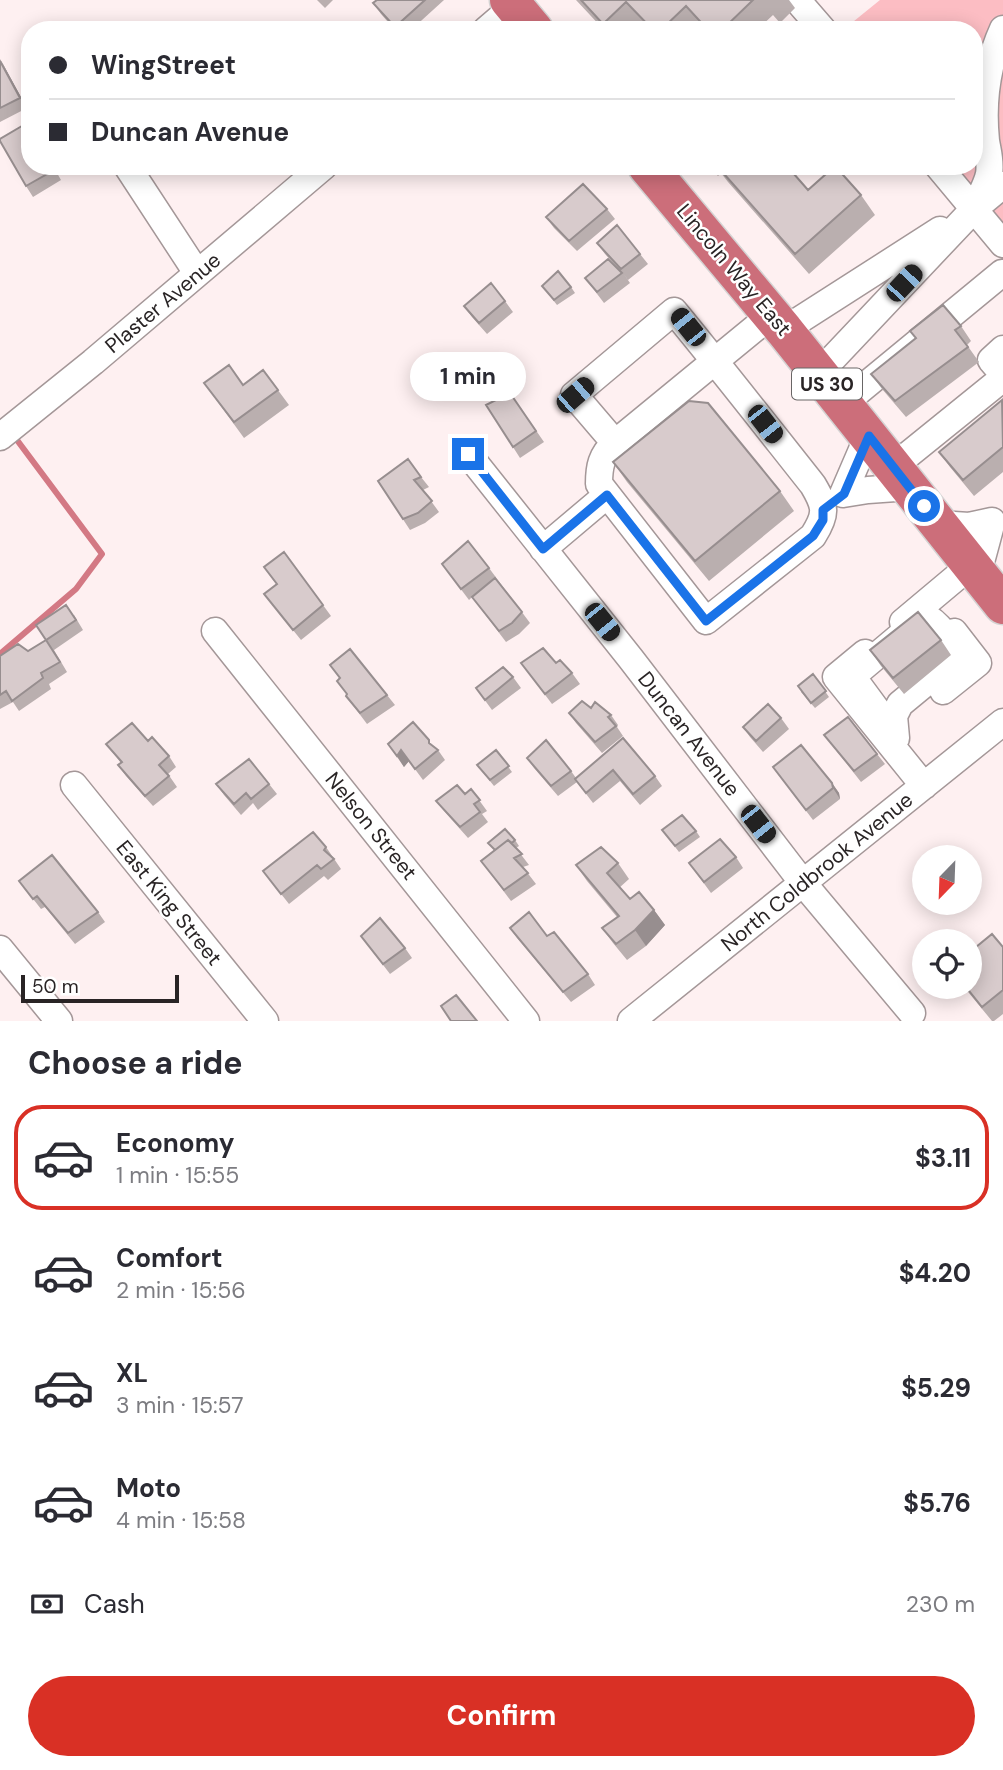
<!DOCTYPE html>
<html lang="en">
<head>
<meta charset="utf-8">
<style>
  :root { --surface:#fff; --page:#f7f7f7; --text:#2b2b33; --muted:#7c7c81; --line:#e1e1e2; --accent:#d93025 }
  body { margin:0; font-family:"DM Sans",sans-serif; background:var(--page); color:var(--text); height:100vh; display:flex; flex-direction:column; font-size:26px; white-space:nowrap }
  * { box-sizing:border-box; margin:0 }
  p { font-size:23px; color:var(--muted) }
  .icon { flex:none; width:38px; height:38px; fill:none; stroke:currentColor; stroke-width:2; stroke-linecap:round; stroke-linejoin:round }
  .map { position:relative; height:1021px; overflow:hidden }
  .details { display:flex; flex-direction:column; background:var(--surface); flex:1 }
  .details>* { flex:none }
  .top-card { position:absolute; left:21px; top:21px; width:962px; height:154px; border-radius:28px; box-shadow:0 4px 18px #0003; display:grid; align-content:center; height:154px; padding:0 28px; background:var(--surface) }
  .needle { width:46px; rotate:203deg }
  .buttons { position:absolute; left:912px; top:845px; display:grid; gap:14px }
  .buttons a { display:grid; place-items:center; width:70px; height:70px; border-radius:50%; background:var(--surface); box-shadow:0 4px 18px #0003; font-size:35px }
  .scale { position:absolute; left:21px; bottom:18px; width:158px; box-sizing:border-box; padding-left:7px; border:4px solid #292425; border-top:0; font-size:19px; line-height:24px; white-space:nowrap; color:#292425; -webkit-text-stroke:5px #fff; paint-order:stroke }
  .end { position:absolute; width:32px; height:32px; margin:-16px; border:9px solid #1a73e8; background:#fff; box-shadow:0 0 0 4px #fff }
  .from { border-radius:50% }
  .bubble { position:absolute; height:49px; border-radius:24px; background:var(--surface); box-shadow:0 4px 18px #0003; font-size:23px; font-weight:700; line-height:49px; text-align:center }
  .car { position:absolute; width:21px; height:42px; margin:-21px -10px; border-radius:9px; box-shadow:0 0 5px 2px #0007; background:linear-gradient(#222 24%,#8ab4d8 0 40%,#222 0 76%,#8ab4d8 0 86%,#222 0) }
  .top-card b { display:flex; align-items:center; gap:24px; height:66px; font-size:26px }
  .top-card b+b { border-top:2px solid var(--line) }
  .top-card i { width:18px; height:18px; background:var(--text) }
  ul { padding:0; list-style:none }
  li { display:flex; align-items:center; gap:21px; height:105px; margin:0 14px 10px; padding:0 14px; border:4px solid transparent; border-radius:28px }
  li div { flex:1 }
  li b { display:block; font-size:26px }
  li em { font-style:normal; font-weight:700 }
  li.selected { border-color:var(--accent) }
  li>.icon { width:63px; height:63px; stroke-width:1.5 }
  h2 { padding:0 28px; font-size:32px; line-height:84px }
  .pay { display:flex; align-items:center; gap:18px; height:77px; padding:0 28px; font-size:26px }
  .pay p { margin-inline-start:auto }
  .cta { display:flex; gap:14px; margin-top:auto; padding:14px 28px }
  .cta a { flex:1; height:80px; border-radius:42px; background:var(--accent); color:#fff; font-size:28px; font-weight:700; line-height:80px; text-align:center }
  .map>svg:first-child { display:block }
</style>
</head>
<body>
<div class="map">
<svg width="1003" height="1021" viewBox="0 0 1003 1021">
  <rect width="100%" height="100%" fill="#fef0f1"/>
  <path fill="#fcbdc3" d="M880 0H1003V237L948 166H975V30H843Z"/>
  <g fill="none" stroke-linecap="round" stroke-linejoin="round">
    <path stroke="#d37984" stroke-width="6" d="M0 654 76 589 102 554 14 436"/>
    <g stroke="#a49798" stroke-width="29">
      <path id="minor" d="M797 0 823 30
        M1003 29C987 64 982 102 986 141 988 153 991 162 989 174 987 185 979 198 974 209L1003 185
        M486 30 521 0
        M127 166 197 273
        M938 166 1003 244
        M784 330 940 230
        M1003 349 991 360 1003 374
        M819 373 974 209
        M843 404 1002 273
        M868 436 843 494 868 490 910 487
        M0 437 93 362 324 166
        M615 443 574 395 674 311C721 368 767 427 813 485 826 507 827 514 813 536L706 621 599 484C599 467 601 455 615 443L771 315
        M468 454 631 659 803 883 912 1013
        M893 467 1003 378
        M939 524 969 526 992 521 978 573
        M543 549 607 495
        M903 622 971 565
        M215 631 526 1021
        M865 653 836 677 924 786
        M943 691 978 663 954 632
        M887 740 885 721 857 683 855 674 924 616C937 621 953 643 957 657L900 704 894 716 896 738
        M74 785 265 1021
        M0 949 59 1021
        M631 1021 1003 722"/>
    </g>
    <g stroke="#d4d3d3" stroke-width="41">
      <path id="highway" d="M509 0 534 30
        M647 166 784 330 1003 605"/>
    </g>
    <use href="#minor" stroke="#fff" stroke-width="26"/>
    <use href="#highway" stroke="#cc6e7a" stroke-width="38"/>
  </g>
  <path fill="#baafaf" d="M317 0H333L325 8Z
    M377 0H444L411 30H395L381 14 373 3Z
    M576 0H789L795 8 780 23 773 15 757 30H703L700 27 697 30H648L640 22 632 30H604Z
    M0 59 27 108 0 122Z
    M30 166H53L61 180 33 197 26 186Z
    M708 166H787L808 190 861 195 875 215 809 274 728 182 721 173 718 176Z
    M607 209 615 219 577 251 554 228 546 217Z
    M597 243 640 254 648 264 628 280 623 273 630 283 604 303 585 278 620 271 605 254Z
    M571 287 575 293 557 305 546 291Z
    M505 301 513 312 487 334 472 317 464 306Z
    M961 326 971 341 967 345 979 362 906 417 882 389 871 374Z
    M263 370 289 405 244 438 204 383 243 385Z
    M510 393 544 442 520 458 513 447Z
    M1003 401V472L974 496 950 467 939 452Z
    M613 462 780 491 794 511 709 581 627 482Z
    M421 477 429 487 423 490 439 512 425 523 410 530 378 481Z
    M284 552 331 616 301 640 264 594 276 584 264 567Z
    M442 564 489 568 530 623 519 634 506 642 472 597 469 600Z
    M74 615 83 630 54 650 67 672 49 684 51 689 19 711 13 702 0 709V656L28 651 46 640Z
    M941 640 951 655 904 694 881 666 870 650Z
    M521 663H556L572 673 580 684 552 704Z
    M330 665 387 695 395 705 367 724 346 696 347 694 337 681 340 679Z
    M813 674 829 697 815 708 801 692Z
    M513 677 521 688 492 710 476 688Z
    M591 708 611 715 618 725 617 727 623 736 602 753 576 723 569 713Z
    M781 718 789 729 763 752 750 737 743 727Z
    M824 735 877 754 885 764 861 782Z
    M623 738 655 776 662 786 640 805 620 781 593 803 577 782 558 796 534 768 527 758 571 771 576 778Z
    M148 741 169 756 176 767 168 774 177 787 153 806 126 776 118 765 121 763 106 744Z
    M388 744 433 746 438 750 445 760 423 780 409 761 404 767Z
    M496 750 512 772 494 786 477 765Z
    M773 767 832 783 839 793 840 799 813 820Z
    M216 784H269L277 794 258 810 253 803 241 815 224 795Z
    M471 789 487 811 482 814 488 822 468 838 444 811 436 801 465 794Z
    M662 830 696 831 700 837 679 852Z
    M515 840 519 846 516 848 529 865 523 867 536 884 511 901 481 861 494 850 488 843Z
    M326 847 341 869 328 880 324 876 289 904 263 871Z
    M736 857 743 868 711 893 689 863Z
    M618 863 629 879 619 888 630 899 654 910 665 925 646 946 627 960 613 943 602 928 617 917 587 881 576 865Z
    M19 881 98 912 105 922 75 944 45 907 41 909Z
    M510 928 547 936 588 974 595 985 571 1002 517 938Z
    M361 936 405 948 412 958 390 974Z
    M1003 947V1014L994 1021H992L964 987H970Z"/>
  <path fill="#978e8f" d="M0 59 3 64 27 108 20 98Z
    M401 750 409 761 404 767 397 756Z
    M832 783 839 793 840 799 833 788Z
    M654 910 665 925 646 946 635 930Z"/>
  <path fill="#d8cbcc" stroke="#978e8f" stroke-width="2" d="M377 0H425L395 27 373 3Z
    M581 0H753L722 30H708L686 6 661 30H653L626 2 603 24Z
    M0 61 20 98 0 108Z
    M27 123 30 128V166H52L54 170 26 186 0 141V139Z
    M717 166H787L808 190 835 166 861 195 795 254Z
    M583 184 607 209 569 241 546 217Z
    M617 225 640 254 621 269 597 243Z
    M608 259 622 273 597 292 585 278Z
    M558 271 571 287 554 300 542 286Z
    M491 283 505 301 479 323 464 306Z
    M943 305 961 326 955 330 968 347 895 401 871 374 916 338 910 331Z
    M229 365 243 385 263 370 278 390 234 422 204 383Z
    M510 393 536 431 513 447 486 405Z
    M1002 400 1003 447 963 480 939 452Z
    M689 401 708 403 780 491 695 561 613 462Z
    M408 459 421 477 414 480 432 501 418 513 403 519 378 481Z
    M468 541 489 568 461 589 442 564Z
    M284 552 323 605 293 630 264 594 277 584 264 567Z
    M495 578 522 612 512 623 499 631 472 597Z
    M66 605 76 620 46 640 36 625Z
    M918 612 941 640 893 678 870 650Z
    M46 640 60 662 41 673 43 678 12 701 6 691 0 695V656L18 644 28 651Z
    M543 648 556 663 560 660 572 673 545 694 521 663Z
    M350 649 387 695 360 713 346 696 347 694 337 681 340 678 330 665Z
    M503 667 513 677 485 700 476 688Z
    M813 674 826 691 811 703 798 686Z
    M582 701 591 708 595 702 611 715 608 717 616 726 595 742 569 713Z
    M768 704 781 718 756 741 743 727Z
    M848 717 877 754 854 771 824 735Z
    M413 722 429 740V743L438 750 415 769 401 750 397 756 388 744Z
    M132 723 148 741 152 737 169 756 159 765 169 776 145 796 118 765 122 762 106 744Z
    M623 738 655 776 633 794 613 770 586 793 575 779Z
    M546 740 571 771 551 786 527 758Z
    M801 745 832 783 833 788 806 810 773 767Z
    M496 750 509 766 490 780 477 765Z
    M249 759 269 784 251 799 246 793 234 804 216 784Z
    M457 785 465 794 471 789 480 800 474 804 480 812 460 827 436 801Z
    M682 815 696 831 675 846 662 830Z
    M505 829 515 840 512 843 508 840 495 850 488 843Z
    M313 832 326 847 324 850 334 859 321 869 317 865 281 894 263 871Z
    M720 839 736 857 704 882 689 863Z
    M508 840 522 854 514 858 528 873 504 890 481 861Z
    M601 847 618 863 607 873 630 899 639 892 654 910 635 930 616 944 602 928 619 916 576 865Z
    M52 855 98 912 68 933 37 896 33 899 19 881Z
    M529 912 547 936 554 932 588 974 563 992 510 928Z
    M380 918 405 948 383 964 361 936Z
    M992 934 1003 947V990L982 1007 966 987H970V952Z
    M456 995 477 1021H451L441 1006Z"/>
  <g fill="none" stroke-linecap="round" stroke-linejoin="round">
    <path stroke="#1a73e8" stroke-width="9" d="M468 454 543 549 607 495 706 621 813 536 823 520V510L844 494 869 436 924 506"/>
  </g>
  <g text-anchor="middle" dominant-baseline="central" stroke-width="5" stroke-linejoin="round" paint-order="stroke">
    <rect fill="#fff" stroke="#696666" stroke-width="2" x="792" y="368.5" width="70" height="31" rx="5"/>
    <g font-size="19" font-weight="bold" fill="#292425">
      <text x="827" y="384">US 30</text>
    </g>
    <g font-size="21" fill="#292425" stroke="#fff">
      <text transform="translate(734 270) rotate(50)">Lincoln Way East</text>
      <text transform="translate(163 303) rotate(-40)">Plaster Avenue</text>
      <text transform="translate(689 734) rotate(52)">Duncan Avenue</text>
      <text transform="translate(371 826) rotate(51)">Nelson Street</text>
      <text transform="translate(817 872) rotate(-39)">North Coldbrook Avenue</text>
      <text transform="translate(169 903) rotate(51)">East King Street</text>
    </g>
  </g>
</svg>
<div class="buttons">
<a><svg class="needle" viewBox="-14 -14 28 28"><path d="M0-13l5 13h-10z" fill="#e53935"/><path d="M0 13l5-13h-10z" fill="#7c7c81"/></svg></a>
<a><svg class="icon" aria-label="locate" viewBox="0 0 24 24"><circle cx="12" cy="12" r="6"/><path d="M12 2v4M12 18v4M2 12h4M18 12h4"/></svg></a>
</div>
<div class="scale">50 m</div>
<i class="end from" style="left:924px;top:506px"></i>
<i class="end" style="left:468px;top:454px"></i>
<div class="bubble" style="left:410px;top:352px;width:116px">1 min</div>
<i class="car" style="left:904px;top:283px;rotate:43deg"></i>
<i class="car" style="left:688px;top:327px;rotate:321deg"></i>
<i class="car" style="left:575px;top:395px;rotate:49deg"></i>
<i class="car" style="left:765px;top:424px;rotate:142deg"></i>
<i class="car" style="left:602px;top:622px;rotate:141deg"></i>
<i class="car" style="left:758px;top:824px;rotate:142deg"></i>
<div class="top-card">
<b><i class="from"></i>WingStreet</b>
<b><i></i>Duncan Avenue</b>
</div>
</div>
<section class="details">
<h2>Choose a ride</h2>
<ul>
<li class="selected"><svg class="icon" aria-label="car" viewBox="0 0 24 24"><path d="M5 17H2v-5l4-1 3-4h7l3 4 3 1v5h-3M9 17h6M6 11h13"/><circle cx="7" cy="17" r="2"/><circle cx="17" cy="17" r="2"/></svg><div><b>Economy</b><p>1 min · 15:55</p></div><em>$3.11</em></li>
<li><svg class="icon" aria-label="car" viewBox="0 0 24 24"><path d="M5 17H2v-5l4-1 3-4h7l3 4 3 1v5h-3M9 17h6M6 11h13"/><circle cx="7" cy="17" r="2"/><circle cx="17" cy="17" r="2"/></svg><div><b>Comfort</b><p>2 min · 15:56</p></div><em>$4.20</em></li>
<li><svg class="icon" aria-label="car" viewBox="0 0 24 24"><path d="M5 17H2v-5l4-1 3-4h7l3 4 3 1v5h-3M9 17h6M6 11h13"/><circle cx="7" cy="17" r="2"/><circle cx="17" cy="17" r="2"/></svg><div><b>XL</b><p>3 min · 15:57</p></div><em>$5.29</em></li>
<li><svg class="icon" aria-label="car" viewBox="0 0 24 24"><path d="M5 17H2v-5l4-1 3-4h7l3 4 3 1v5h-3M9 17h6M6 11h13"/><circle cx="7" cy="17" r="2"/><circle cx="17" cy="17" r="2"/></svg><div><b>Moto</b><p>4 min · 15:58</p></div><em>$5.76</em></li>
</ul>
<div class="pay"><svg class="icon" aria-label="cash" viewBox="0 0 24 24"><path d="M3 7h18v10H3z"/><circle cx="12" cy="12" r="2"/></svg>Cash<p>230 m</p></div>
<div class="cta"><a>Confirm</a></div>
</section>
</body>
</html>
